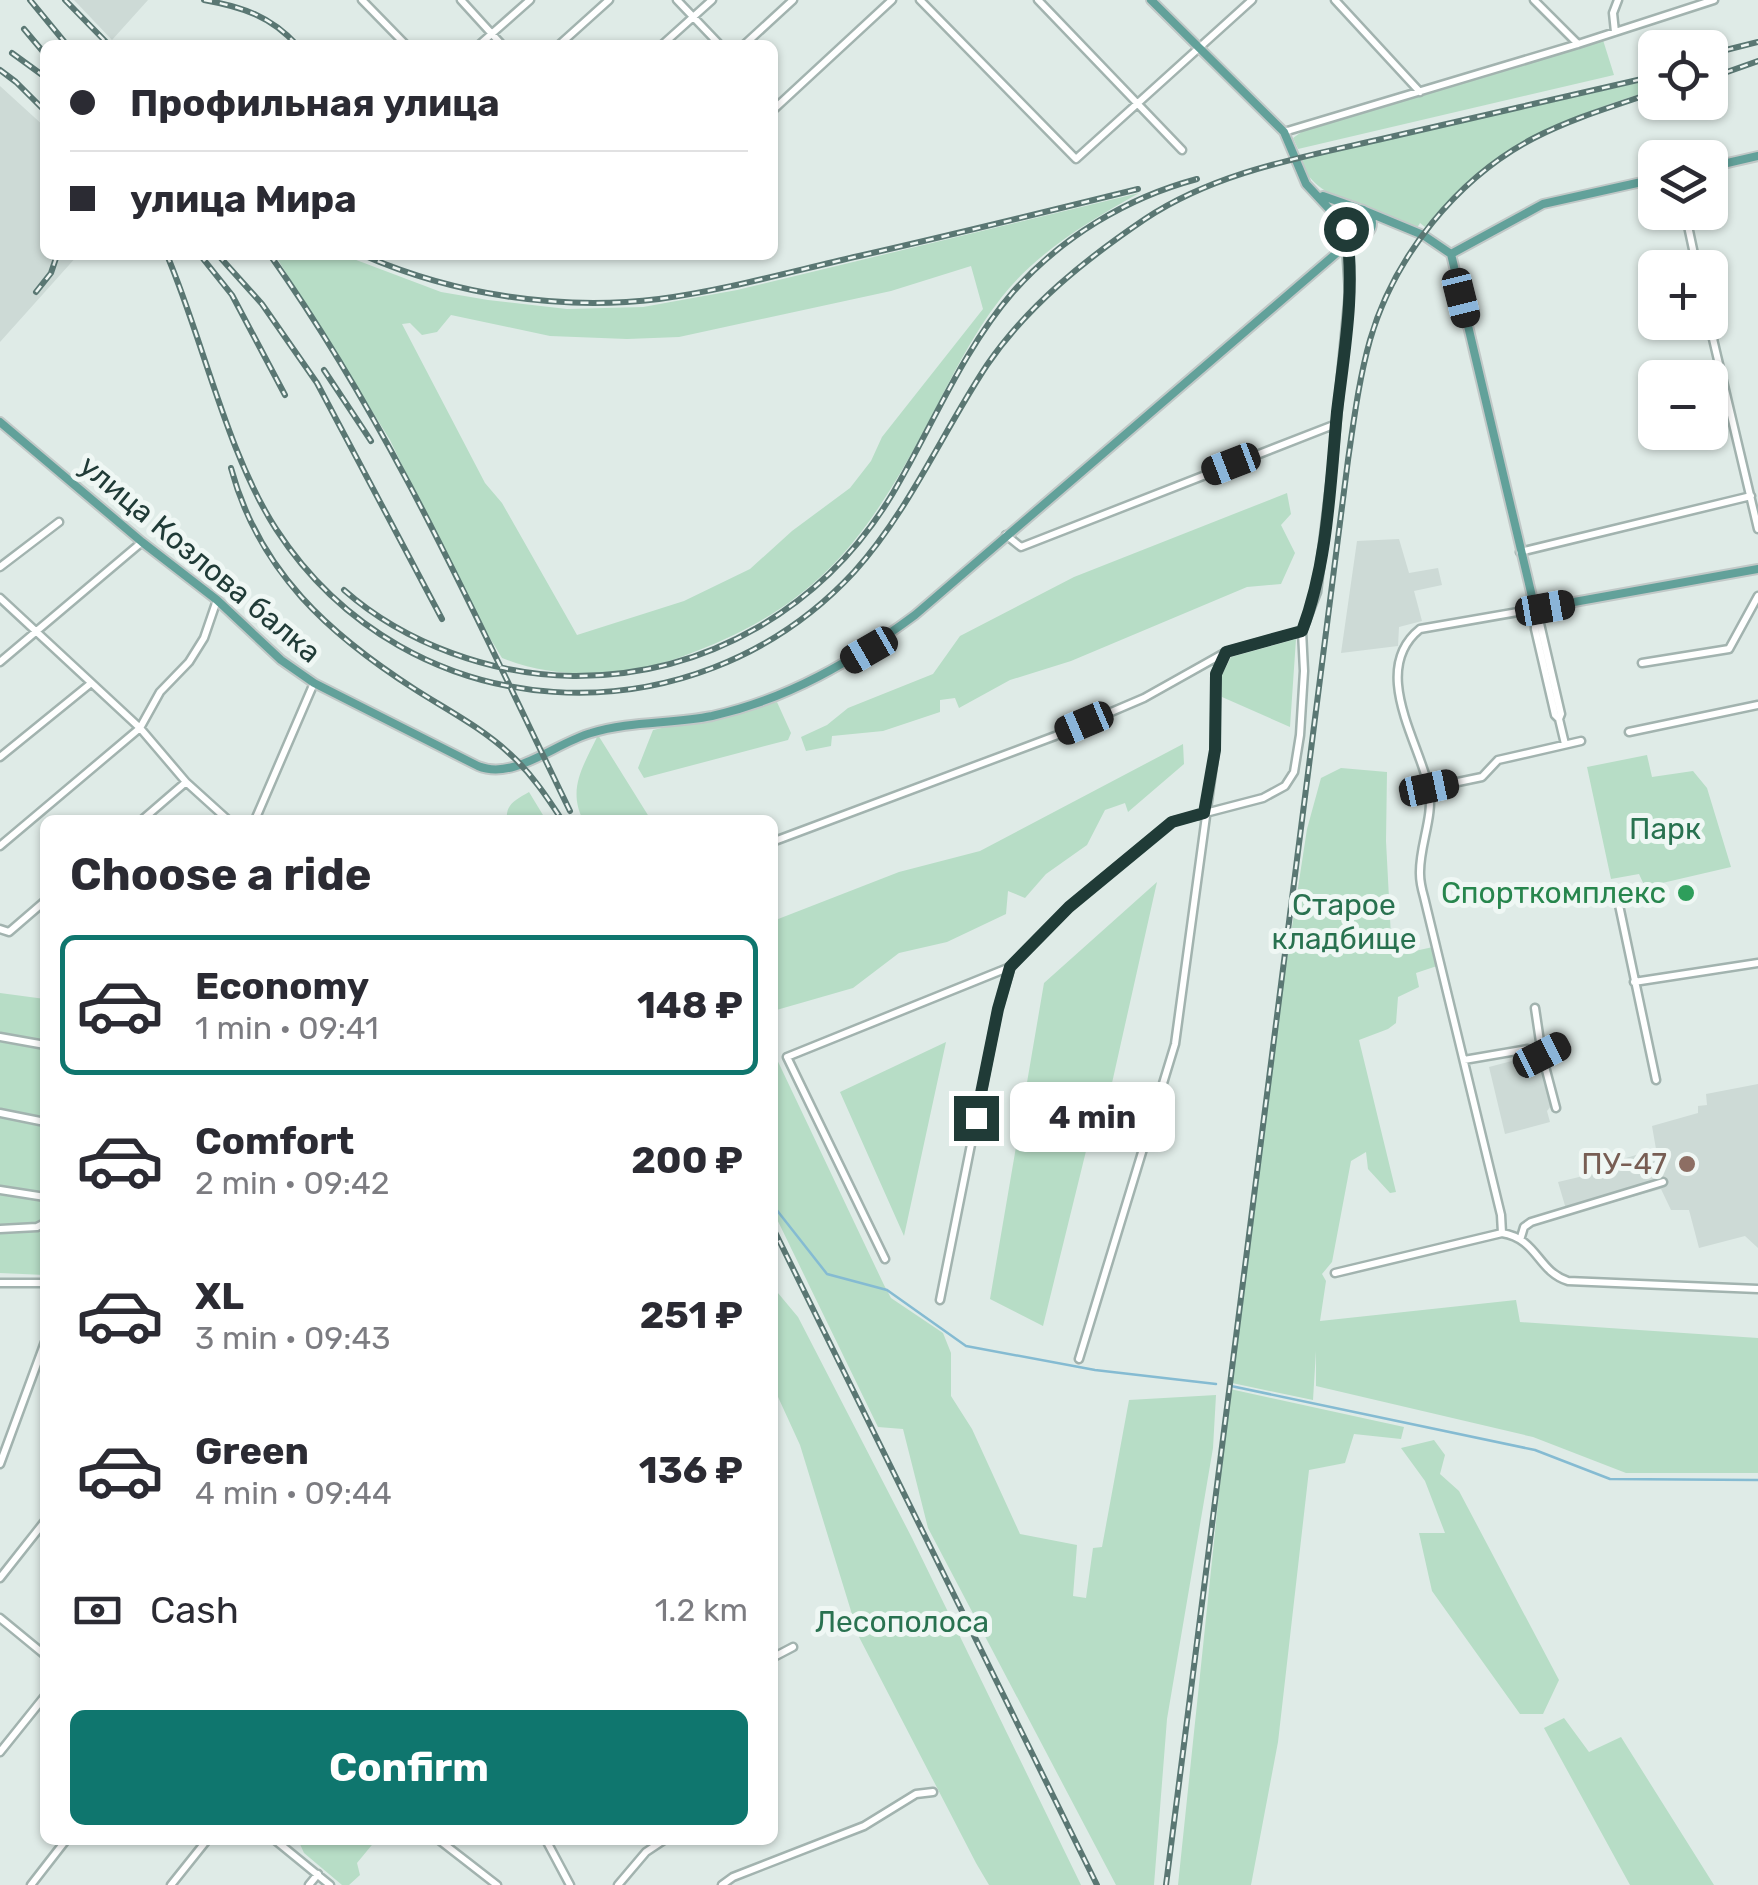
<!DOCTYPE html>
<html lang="en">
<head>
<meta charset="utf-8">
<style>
  :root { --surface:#fff; --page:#f7f7f7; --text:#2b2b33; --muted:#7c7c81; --line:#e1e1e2; --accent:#0f766e }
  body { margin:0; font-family:Rubik,sans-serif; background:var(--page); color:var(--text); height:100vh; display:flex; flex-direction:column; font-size:38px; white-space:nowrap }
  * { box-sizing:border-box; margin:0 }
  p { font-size:32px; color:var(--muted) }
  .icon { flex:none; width:55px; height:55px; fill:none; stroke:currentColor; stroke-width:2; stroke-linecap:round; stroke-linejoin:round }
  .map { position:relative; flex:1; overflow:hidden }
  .details { position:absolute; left:40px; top:815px; width:738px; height:1030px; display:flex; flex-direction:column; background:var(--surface); border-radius:15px; box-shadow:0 2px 8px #0004 }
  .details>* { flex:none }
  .guide { position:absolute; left:40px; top:40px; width:738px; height:220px; border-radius:15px; box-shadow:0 2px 8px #0004; display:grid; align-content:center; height:220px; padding:0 30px; background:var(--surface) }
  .buttons { position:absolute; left:1638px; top:30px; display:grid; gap:20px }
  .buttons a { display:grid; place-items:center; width:90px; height:90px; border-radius:15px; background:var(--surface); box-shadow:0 2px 8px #0004; font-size:50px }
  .end { position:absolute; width:45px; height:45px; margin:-22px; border:12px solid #203b37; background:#fff; box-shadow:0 0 0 5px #fff }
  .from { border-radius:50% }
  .bubble { position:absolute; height:70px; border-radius:15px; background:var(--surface); box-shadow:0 2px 8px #0004; font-size:32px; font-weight:700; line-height:70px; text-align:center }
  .car { position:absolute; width:30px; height:60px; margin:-30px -15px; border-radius:12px; box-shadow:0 0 8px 2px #0007; background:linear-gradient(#222 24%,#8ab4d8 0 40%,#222 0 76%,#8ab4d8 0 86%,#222 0) }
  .guide b { display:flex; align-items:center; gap:35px; height:95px; font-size:38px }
  .guide b+b { border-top:2px solid var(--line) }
  .guide i { width:25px; height:25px; background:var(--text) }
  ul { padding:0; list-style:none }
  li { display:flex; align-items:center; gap:30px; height:140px; margin:0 20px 15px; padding:0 10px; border:5px solid transparent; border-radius:15px }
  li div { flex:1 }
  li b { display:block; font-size:38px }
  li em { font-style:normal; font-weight:700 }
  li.selected { border-color:var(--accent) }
  li>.icon { width:90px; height:90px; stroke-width:1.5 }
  h2 { padding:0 30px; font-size:45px; line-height:120px }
  .pay { display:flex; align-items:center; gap:25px; height:110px; padding:0 30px; font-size:38px }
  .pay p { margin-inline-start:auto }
  .action { display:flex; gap:20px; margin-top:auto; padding:20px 30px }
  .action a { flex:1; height:115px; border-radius:15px; background:var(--accent); color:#fff; font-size:40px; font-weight:700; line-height:115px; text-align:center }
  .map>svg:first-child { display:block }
</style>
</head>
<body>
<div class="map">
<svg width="1758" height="1885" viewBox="0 0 1758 1885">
  <rect width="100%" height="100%" fill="#dfebe7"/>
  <path fill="#cddad6" d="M74 0H148L112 40Z
    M0 86 45 127V255H78L0 342Z
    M1399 539 1409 573 1438 568 1442 585 1414 591 1422 621 1399 627 1398 646 1341 653 1357 541Z
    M1535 1055 1551 1106 1547 1111 1550 1122 1505 1134 1489 1067Z
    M1758 1084V1248L1745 1236 1699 1248 1689 1210H1671L1661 1189 1531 1225 1566 1209 1558 1182 1617 1168 1616 1161 1656 1149 1652 1126 1698 1113V1106L1707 1105 1706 1094Z"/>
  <path fill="#b7ddc6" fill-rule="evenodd" d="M1603 40 1614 75 1298 149 1293 138 1303 131Z
    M1655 79V89C1556 121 1494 145 1425 227L1420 223 1417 228C1381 209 1312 203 1300 159Z
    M1139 193C1088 222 1038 251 1001 298 971 336 950 381 928 423 864 544 814 609 681 657 626 677 558 681 502 658L465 597 390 440 275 255H343L441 292 488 300 567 309 643 307 737 290ZM971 266 983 309 882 437 871 461 850 488 792 531 750 569 684 601 577 635 502 503 485 483 402 324 410 323 422 335 437 332 451 315 550 336 627 339 679 337 891 291Z
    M1287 493 1291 514 1281 525 1295 553 1281 584 1247 587 1071 661 1010 680 959 708 955 698 940 700V712L883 731 832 736 831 746 806 751 801 737 827 725 848 708 933 674 960 636 1074 577Z
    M1296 639 1290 727 1222 697V675L1231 657Z
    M777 702 791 733 788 740 644 778 638 768 653 730Z
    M598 735 651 820H583C567 788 584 765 598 735Z
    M1183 744 1184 764 1128 812 1125 803 1105 810 1087 845 1046 874 1025 898 1008 891 1006 914 947 942 899 953 853 988 773 1011V921L899 872 980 851Z
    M1647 755 1652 777 1693 771 1707 788 1731 867 1645 887 1639 874 1611 879 1587 767Z
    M1341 768 1387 772 1386 841 1392 956 1433 947 1437 966 1416 973 1419 987 1398 997 1396 1023 1388 1029 1359 1040 1396 1192 1390 1193 1368 1169 1366 1152 1351 1161 1332 1262 1322 1274 1326 1281 1320 1321 1516 1300 1520 1322 1758 1338V1473H1626L1533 1437 1316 1386V1351L1313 1400 1232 1383 1282 992 1307 829 1321 778Z
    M529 792 546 820H507C505 804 517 799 529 792Z
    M1157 882 1112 1083 1102 1086 1043 1326 990 1299 1044 983Z
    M0 993 45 999V1275L0 1273Z
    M946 1042 904 1236 840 1092Z
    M772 1049 884 1285 891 1298 943 1333 951 1353V1396L972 1429 1020 1534 1077 1545 1073 1596 1086 1598 1093 1548 1102 1547 1129 1400 1216 1395 1213 1448 1167 1719 1154 1885H1116L928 1528 903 1429 878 1427 773 1211Z
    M773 1287 798 1317 912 1538 1081 1885H989L976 1863 859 1637 800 1445 773 1386Z
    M1230 1389 1404 1427 1401 1439 1354 1434 1345 1463 1309 1470 1278 1742 1251 1885H1178Z
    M1434 1440 1445 1455 1440 1474 1459 1491 1559 1680 1543 1714H1520L1432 1591 1419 1533H1445L1425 1481 1401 1448Z
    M1564 1718 1589 1752 1621 1737 1714 1885H1630L1544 1728Z
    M293 1840H376L357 1863 360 1875 349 1885H342L304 1853 299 1842Z"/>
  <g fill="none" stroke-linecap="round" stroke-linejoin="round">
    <path stroke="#85bbd2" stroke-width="2.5" d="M772 1204 827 1274 887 1290 966 1346 1095 1370 1216 1384
      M1231 1386 1535 1450 1610 1479 1758 1480"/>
    <g stroke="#a2b3af" stroke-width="11">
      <path id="minor" d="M362 0 406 45
        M461 0 502 45
        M677 0 720 45
        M920 0 1076 159 1252 0
        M1038 0 1182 150
        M1335 0 1420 92
        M1534 0 1578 44
        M1615 32 1613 13 1618 0
        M479 45 530 0
        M559 45 609 0
        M662 45 712 0
        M744 45 793 0
        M772 111 892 0
        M1284 132 1578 44 1714 0
        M1685 212 1697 268
        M1709 322 1758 529
        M1006 535 1021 547 1336 424
        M1520 552 1751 496
        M0 567 59 522
        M0 598 140 728 186 782 228 820
        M1535 609V629L1555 715 1559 719 1565 744
        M1538 615 1561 714 1559 719
        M0 662 142 542
        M1642 663 1729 649 1758 596
        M1629 732 1758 705
        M0 757 90 684
        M1429 788 1482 777 1498 760 1581 741
        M142 820 186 782
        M255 820 314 683
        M772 842 1055 736 1144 698 1226 652 1302 631
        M0 846 140 728 160 692 189 662 204 638 217 600
        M1619 905 1656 1080
        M0 929 9 932 45 901
        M1634 982 1758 963
        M1535 1008 1542 1055 1556 1108
        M0 1037 45 1045
        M1464 1060 1528 1049 1542 1055 1562 1045
        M0 1113 45 1122
        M0 1190 45 1197
        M0 1229 37 1227 45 1223
        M1502 1233 1501 1215 1424 897C1422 890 1420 881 1420 874 1419 846 1434 817 1429 789 1420 743 1369 670 1420 629L1535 609
        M1521 1237 1524 1227 1531 1222 1663 1182
        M885 1259 787 1057 1010 967 1069 907 1171 822 1263 798 1285 786 1294 772 1300 735 1304 671 1302 631 1317 592 1332 470 1349 293 1346 245
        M1335 1273 1502 1233C1538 1239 1537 1271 1568 1281L1758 1289
        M0 1283H45
        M940 1300 998 1009 1010 969
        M1079 1359 1175 1044 1215 750 1216 673 1226 652
        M0 1464 45 1342
        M0 1578 45 1521
        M0 1618 45 1655
        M772 1658 793 1647
        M0 1752 45 1696
        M275 1840 330 1885
        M439 1840 497 1885
        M546 1840 570 1885
        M31 1885 66 1840
        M171 1885 207 1840
        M309 1885 318 1874
        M618 1885 646 1852 664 1840
        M722 1885 733 1877 864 1826 916 1794 933 1792"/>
    </g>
    <g stroke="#c1c8c7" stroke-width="12">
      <path id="major" d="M1151 0 1284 132 1306 184 1344 225
        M1710 167 1758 156
        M1323 196 1357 208
        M1344 223a14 14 0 1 1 28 0a14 14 0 1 1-28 0Z
        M1365 211 1423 235 1451 254
        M1451 254 1535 609 1758 569
        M1451 254 1543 204 1655 179
        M0 422 142 542 217 600 281 660 314 683 478 766C514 781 555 743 591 733 629 721 672 724 712 716 788 699 853 661 915 615L1346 245 1363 235"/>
    </g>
    <use href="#minor" stroke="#fff" stroke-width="6"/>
    <use href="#major" stroke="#62a19a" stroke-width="8"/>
    <g stroke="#5a7773" stroke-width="6">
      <path id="rail" d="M30 0 67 45
        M65 0 109 45
        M204 0C243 7 270 16 297 45
        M24 29 45 54
        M12 53 45 77
        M1710 54 1758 42
        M0 70 16 82 45 111
        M1710 78 1758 61
        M167 255C203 340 227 453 276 529 407 731 692 747 854 572 909 511 942 433 987 365 1028 305 1086 259 1145 219 1217 171 1304 157 1386 138 1476 117 1565 97 1655 76
        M200 255 232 295 285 395
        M218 255 262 304 317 383 442 619
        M270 255C392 427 478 622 570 811
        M363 255C454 295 560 311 659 299 726 290 793 271 859 256 952 235 1045 212 1138 189
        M36 292 51 273 57 255
        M324 370 371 441
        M231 468C259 572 330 635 416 690 449 711 482 728 510 754 531 773 547 797 562 820
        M344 590C405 644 493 675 573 676 706 677 825 607 893 493 932 427 962 351 1013 292 1062 237 1126 198 1197 179
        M772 1226 1097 1885
        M1166 1885 1348 460C1354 419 1359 379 1370 340 1394 257 1457 178 1534 138 1573 118 1614 106 1655 92"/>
    </g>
    <use href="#rail" stroke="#eff7f4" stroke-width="2.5" stroke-dasharray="8" stroke-linecap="butt"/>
  </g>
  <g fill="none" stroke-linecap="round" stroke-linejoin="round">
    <path stroke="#203b37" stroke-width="12" d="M976 1118 998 1009 1010 967 1069 907 1172 822 1204 813 1215 750 1216 674 1226 652 1302 631C1328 562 1330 486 1337 412 1344 353 1356 288 1346 229"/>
  </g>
  <circle fill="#2e9e5b" stroke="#eff7f4" stroke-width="4" cx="1686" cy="893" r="10"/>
  <circle fill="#8d6e63" stroke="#eff7f4" stroke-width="4" cx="1687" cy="1164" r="10"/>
  <g text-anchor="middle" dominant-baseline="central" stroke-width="10" stroke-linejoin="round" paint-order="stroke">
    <g font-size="30" fill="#203b37" stroke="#eff7f4">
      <text transform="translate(200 559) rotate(40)">улица Козлова балка</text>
    </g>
    <g font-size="30" fill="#297250" stroke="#eff7f4">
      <text x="1665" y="829">Парк</text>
      <text x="1344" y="905">Старое<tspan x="1344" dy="34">кладбище</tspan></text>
      <text x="902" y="1622">Лесополоса</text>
    </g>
    <g font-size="30" fill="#27864d" stroke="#eff7f4" text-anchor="end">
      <text x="1666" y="893">Спорткомплекс</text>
    </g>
    <g font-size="30" fill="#785e54" stroke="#eff7f4" text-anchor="end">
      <text x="1667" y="1164">ПУ-47</text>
    </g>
  </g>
</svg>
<div class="buttons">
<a><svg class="icon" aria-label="locate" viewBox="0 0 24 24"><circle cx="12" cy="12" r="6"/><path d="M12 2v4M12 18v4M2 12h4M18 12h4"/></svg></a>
<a><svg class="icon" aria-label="layers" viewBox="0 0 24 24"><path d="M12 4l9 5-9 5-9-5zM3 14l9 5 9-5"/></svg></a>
<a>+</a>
<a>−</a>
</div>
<i class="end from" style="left:1346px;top:229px"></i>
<i class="end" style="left:976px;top:1118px"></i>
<div class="bubble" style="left:1010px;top:1082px;width:165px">4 min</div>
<i class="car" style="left:1461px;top:298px;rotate:166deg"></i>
<i class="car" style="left:1231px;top:464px;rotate:249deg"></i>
<i class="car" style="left:1545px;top:608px;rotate:80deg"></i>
<i class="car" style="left:869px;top:650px;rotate:240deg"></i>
<i class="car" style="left:1084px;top:723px;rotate:247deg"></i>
<i class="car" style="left:1429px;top:788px;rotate:78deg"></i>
<i class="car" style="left:1542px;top:1055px;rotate:63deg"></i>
<div class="guide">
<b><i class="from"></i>Профильная улица</b>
<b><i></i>улица Мира</b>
</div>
<section class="details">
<h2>Choose a ride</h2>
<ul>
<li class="selected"><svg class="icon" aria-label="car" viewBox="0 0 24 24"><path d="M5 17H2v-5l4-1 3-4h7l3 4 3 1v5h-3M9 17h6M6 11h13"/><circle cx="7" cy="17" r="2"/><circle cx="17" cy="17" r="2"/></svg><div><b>Economy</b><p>1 min · 09:41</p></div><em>148 ₽</em></li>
<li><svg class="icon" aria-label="car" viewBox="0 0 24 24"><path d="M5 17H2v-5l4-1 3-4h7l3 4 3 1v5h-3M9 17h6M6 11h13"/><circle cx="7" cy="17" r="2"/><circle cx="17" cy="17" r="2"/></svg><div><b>Comfort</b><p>2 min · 09:42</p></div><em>200 ₽</em></li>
<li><svg class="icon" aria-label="car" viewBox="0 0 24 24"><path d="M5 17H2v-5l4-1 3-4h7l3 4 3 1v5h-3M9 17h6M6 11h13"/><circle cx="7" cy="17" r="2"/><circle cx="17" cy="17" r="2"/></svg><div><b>XL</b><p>3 min · 09:43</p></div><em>251 ₽</em></li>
<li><svg class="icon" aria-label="car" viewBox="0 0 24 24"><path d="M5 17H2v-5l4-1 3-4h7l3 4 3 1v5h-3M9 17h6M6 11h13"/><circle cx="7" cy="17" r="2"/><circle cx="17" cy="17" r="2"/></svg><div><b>Green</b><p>4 min · 09:44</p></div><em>136 ₽</em></li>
</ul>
<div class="pay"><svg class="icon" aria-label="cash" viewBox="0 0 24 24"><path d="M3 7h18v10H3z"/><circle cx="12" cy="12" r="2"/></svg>Cash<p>1.2 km</p></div>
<div class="action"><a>Confirm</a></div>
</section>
</div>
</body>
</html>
